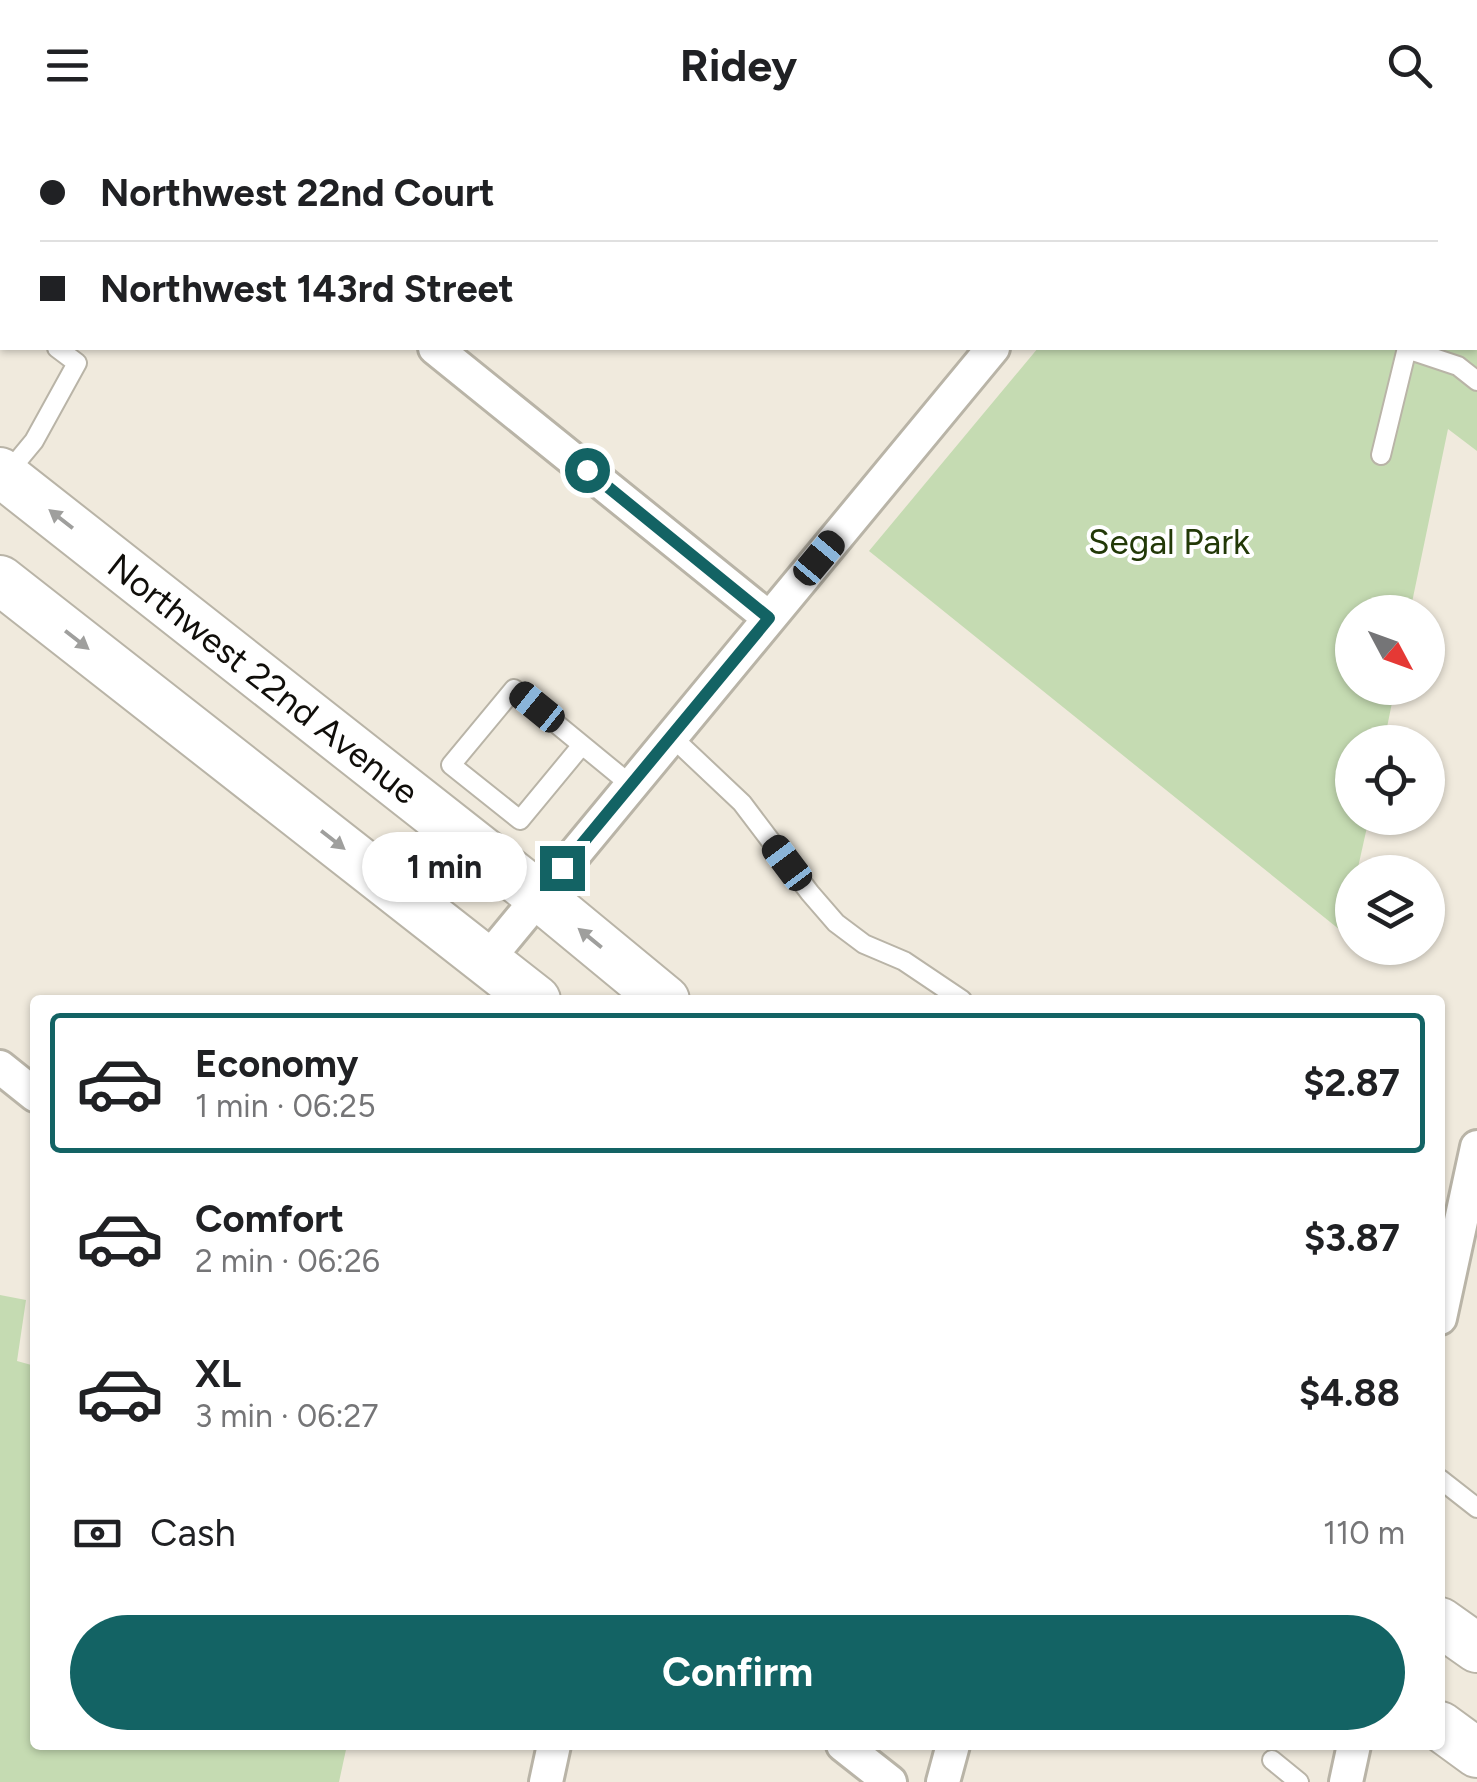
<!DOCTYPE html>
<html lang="en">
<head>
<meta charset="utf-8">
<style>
  :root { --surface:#fff; --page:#f2f2f2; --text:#202124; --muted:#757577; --line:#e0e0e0; --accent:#136364 }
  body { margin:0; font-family:Figtree,sans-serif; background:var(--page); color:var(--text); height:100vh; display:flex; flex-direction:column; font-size:38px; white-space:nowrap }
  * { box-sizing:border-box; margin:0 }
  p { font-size:32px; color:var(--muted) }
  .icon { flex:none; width:55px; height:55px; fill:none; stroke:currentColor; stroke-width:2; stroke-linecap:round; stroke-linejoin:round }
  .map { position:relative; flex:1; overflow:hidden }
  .sheet { position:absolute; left:30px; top:865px; width:1415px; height:755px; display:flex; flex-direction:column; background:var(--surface); border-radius:10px; box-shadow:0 2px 8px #0004 }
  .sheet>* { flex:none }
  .guide { position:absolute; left:0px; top:0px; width:1478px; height:220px; box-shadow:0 2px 8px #0004; display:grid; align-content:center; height:220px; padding:0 40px; background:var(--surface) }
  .needle { width:65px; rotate:131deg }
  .controls { position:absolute; left:1335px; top:465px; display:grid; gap:20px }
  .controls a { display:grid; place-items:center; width:110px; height:110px; border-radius:50%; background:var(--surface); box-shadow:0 2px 8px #0004; font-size:50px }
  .end { position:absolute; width:45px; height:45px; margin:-22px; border:12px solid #136364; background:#fff; box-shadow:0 0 0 5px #fff }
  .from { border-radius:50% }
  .bubble { position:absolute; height:70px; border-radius:35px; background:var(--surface); box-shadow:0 2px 8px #0004; font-size:32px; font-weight:700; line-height:70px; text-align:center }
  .car { position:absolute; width:30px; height:60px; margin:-30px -15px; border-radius:12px; box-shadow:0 0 8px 2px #0007; background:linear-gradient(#222 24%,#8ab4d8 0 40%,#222 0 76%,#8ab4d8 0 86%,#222 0) }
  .guide b { display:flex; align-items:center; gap:35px; height:95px; font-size:38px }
  .guide b+b { border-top:2px solid var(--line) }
  .guide i { width:25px; height:25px; background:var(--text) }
  ul { padding:18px 0 0; list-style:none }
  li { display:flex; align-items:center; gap:30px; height:140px; margin:0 20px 15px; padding:0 20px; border:5px solid transparent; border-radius:10px }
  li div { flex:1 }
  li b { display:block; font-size:38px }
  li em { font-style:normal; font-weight:700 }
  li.active { border-color:var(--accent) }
  li>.icon { width:90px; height:90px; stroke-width:1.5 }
  .pay { display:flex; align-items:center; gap:25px; height:110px; padding:0 40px; font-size:38px }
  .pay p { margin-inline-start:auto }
  .primary-button { display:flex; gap:20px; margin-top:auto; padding:20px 40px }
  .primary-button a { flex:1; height:115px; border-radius:60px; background:var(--accent); color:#fff; font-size:40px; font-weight:700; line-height:115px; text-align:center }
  header { display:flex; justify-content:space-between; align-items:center; height:130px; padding:0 40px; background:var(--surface); font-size:45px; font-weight:700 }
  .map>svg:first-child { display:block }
</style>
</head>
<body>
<header><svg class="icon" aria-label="menu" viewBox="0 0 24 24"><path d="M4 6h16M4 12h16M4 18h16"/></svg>Ridey<svg class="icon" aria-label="search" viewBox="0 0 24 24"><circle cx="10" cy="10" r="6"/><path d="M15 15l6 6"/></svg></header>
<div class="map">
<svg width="1477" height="1652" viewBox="0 0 1477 1652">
  <rect width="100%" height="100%" fill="#f0eadd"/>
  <path fill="#c5dbb2" d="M1475 171 1477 172V321L1448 299 1410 482H1352V558H1395L1384 612H1352V688H1369L1357 742H1352V767L1345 804 869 421 1038 218H1475Z
    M0 1165 26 1170 17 1231 35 1236V1615H347L339 1652H0Z"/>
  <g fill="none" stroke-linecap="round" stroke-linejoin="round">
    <g stroke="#b9b4a7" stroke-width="22">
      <path id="service" d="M1317 0 1320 2
        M0 188H2
        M1407 219 1458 236 1477 251
        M1381 325 1407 218
        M5 346 34 311 77 233 57 218
        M671 606 742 673 810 763 836 793 864 814 904 831 962 870
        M582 615 520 690 451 635 514 559 631 655
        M1440 1349 1477 1378
        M1272 1630 1299 1652"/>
    </g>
    <g stroke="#b9b4a7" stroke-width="38">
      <path id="minor" d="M166 0 169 2
        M785 0 788 2
        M8 2V0
        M1170 2 1173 0
        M0 41 2 28
        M435 218 769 488
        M487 830 993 218
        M0 937 35 965
        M1440 1188 1477 1017
        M843 1615 890 1652
        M546 1652 554 1615
        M943 1652 953 1615
        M1346 1652 1354 1615"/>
    </g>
    <g stroke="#b9b4a7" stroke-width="52">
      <path id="secondary" d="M0 342 539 766 665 870
        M0 450 536 870
        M1440 1492 1477 1518
        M1440 1596 1477 1623"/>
    </g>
    <use href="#service" stroke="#fff" stroke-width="18"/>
    <use href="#minor" stroke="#fff" stroke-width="32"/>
    <use href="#secondary" stroke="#fff" stroke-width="48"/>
  </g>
  <defs><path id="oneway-solid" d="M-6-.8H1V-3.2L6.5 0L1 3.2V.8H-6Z" transform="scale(2.5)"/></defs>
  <g fill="#9f9f9d">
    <use href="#oneway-solid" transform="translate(61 389) rotate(-142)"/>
    <use href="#oneway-solid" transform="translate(77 510) rotate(38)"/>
    <use href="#oneway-solid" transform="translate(333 710) rotate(38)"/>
    <use href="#oneway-solid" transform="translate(590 808) rotate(-141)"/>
  </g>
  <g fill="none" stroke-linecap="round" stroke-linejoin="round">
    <path stroke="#136364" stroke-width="12" d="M562 738 769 488 587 340"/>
  </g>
  <g text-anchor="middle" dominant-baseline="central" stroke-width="8" stroke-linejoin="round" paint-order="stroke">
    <g font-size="35" fill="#223807" stroke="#fff">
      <text x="1169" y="412">Segal Park</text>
    </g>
    <g font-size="35" fill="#100e0a" stroke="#fff">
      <text transform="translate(263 549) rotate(38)">Northwest 22nd Avenue</text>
    </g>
  </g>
</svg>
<div class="controls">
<a><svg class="needle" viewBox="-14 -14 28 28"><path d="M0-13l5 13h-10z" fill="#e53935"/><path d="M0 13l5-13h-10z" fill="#757577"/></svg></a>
<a><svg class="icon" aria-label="locate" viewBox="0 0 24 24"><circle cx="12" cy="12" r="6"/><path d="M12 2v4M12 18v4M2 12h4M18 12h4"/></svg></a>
<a><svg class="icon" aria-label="layers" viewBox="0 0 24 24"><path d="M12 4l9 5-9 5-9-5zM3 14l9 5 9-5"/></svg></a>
</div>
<i class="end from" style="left:587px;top:340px"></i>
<i class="end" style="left:562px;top:738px"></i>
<div class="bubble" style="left:362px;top:702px;width:165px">1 min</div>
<i class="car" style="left:819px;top:428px;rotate:40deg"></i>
<i class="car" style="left:537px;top:577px;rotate:309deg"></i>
<i class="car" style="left:787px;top:733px;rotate:323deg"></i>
<div class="guide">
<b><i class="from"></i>Northwest 22nd Court</b>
<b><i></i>Northwest 143rd Street</b>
</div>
<section class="sheet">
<ul>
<li class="active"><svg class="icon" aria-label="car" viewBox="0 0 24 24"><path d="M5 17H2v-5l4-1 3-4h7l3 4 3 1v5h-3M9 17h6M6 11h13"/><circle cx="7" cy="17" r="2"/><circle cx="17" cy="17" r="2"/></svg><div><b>Economy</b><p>1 min · 06:25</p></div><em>$2.87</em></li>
<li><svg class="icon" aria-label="car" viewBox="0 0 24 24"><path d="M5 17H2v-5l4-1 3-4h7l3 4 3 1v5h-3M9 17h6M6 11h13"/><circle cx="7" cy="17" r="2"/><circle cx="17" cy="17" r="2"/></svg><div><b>Comfort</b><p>2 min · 06:26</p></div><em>$3.87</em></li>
<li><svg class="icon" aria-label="car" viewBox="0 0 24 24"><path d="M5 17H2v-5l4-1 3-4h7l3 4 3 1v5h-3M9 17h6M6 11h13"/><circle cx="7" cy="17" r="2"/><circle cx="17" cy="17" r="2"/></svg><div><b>XL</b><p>3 min · 06:27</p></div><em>$4.88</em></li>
</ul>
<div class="pay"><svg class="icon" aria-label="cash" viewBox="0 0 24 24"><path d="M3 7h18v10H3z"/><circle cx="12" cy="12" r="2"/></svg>Cash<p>110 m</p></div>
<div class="primary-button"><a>Confirm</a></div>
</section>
</div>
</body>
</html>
